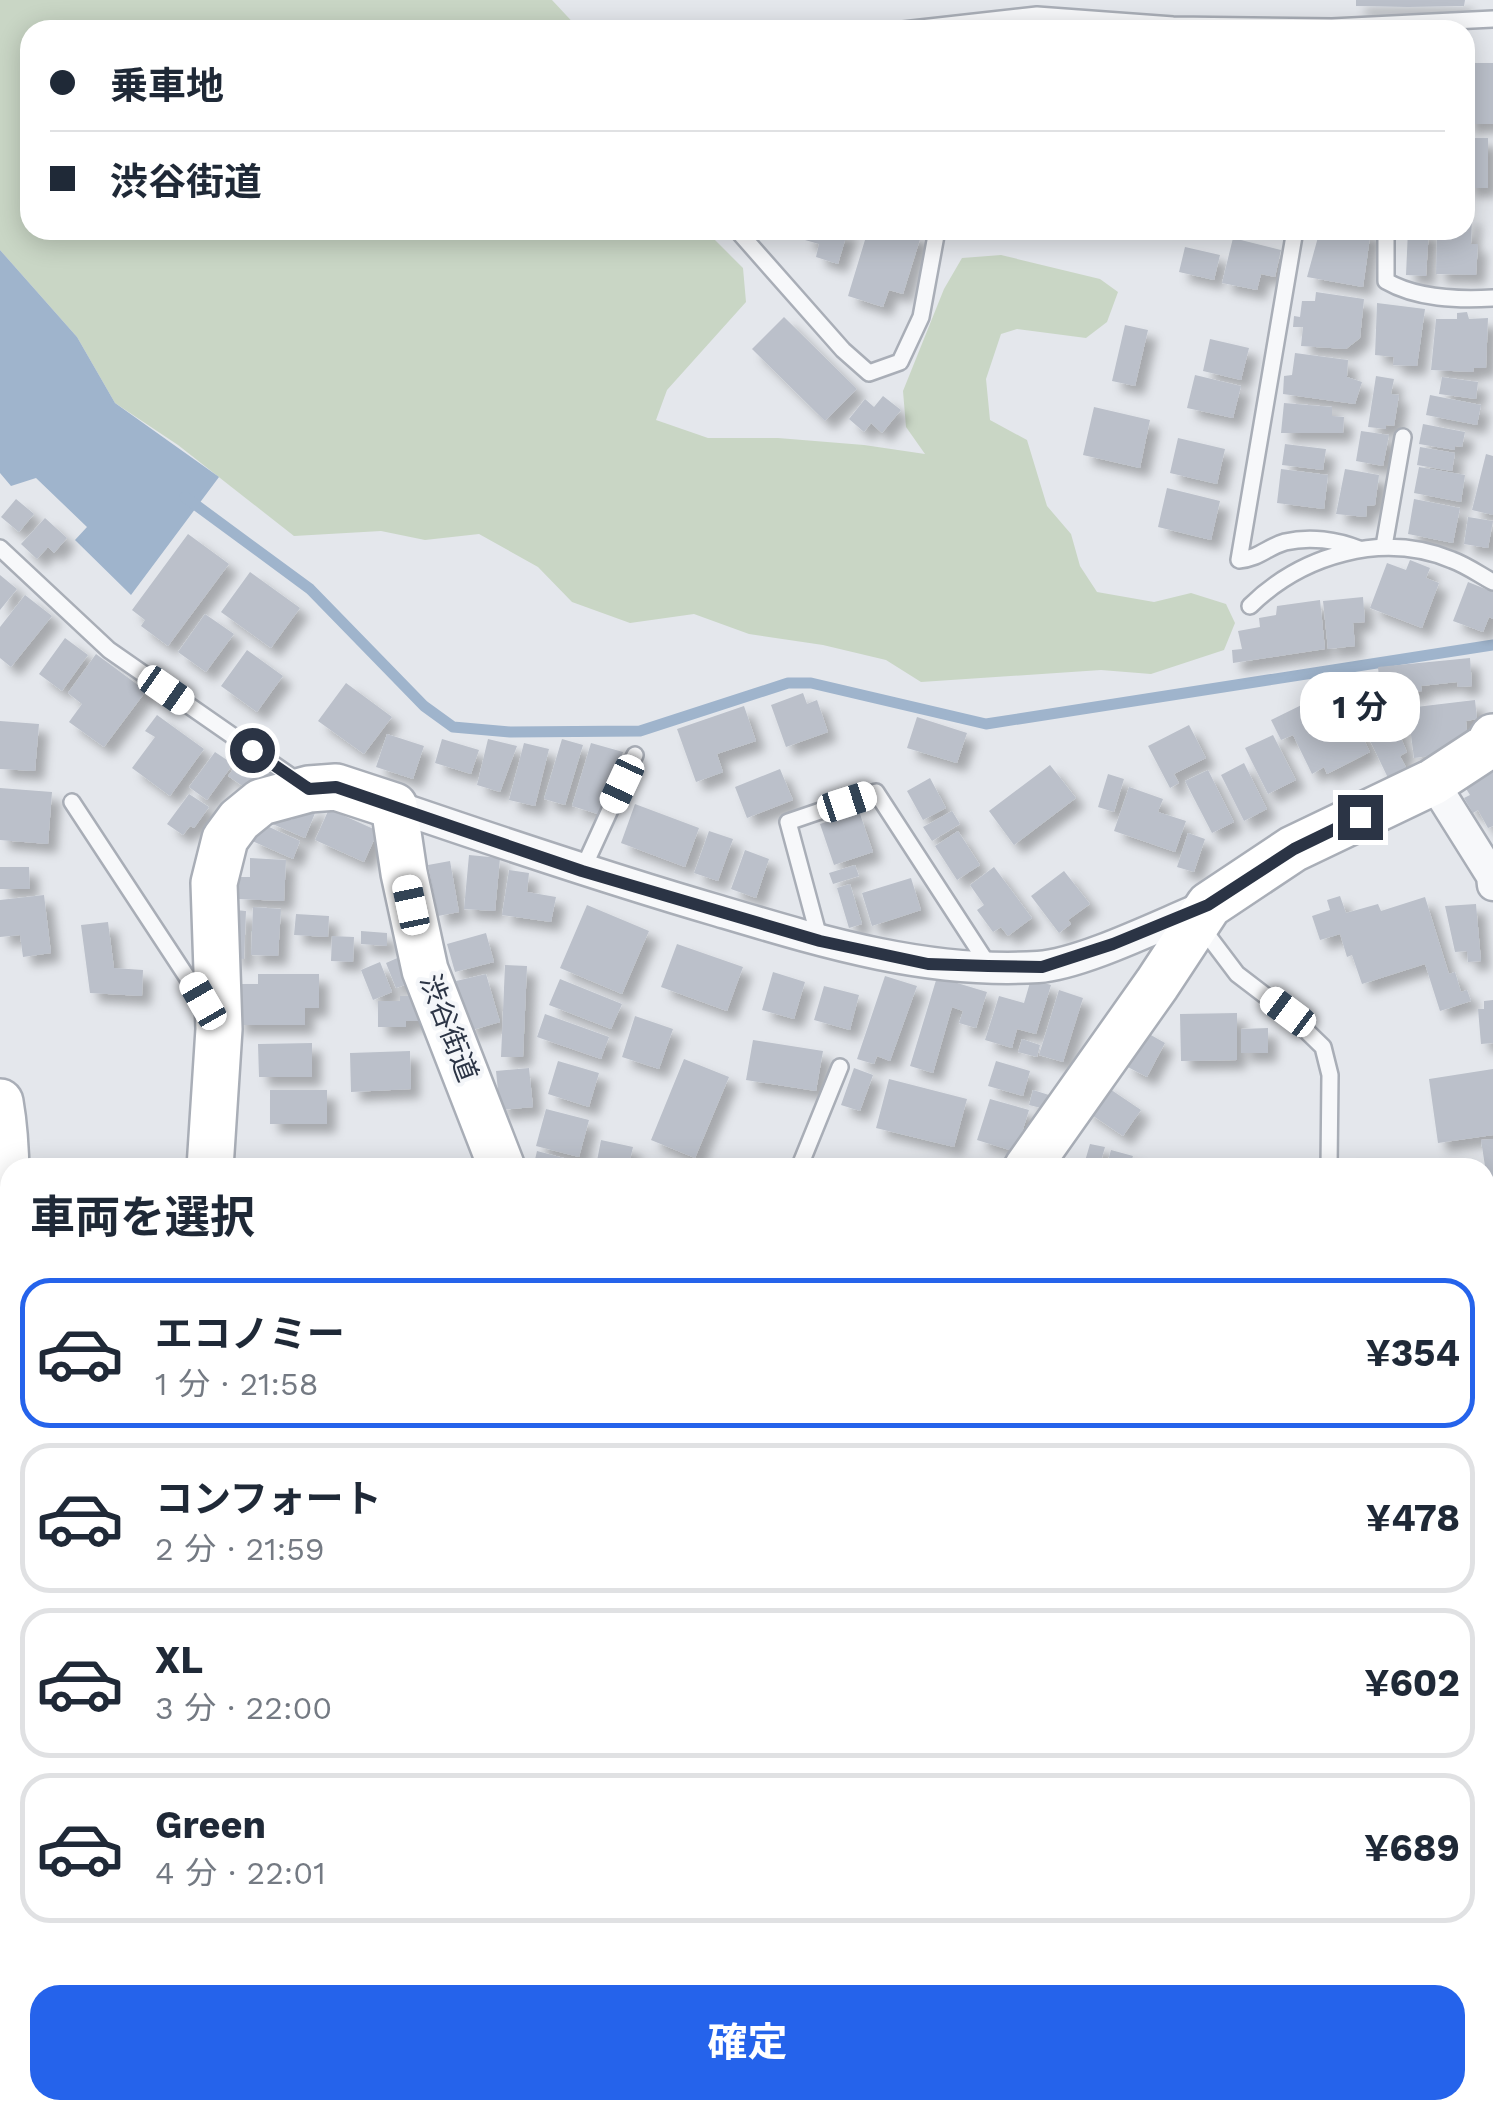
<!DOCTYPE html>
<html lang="ja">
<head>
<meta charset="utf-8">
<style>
  :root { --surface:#fff; --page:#f6f6f7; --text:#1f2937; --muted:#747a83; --line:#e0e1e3; --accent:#2563eb }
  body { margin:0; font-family:"Work Sans","Noto Sans JP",sans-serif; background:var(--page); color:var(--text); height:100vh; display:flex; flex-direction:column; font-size:38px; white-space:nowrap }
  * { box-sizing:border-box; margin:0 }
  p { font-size:32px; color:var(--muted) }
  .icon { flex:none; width:55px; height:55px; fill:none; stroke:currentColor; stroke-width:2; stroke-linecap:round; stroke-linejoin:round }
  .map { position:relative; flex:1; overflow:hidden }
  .details { position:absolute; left:0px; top:1158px; width:1495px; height:962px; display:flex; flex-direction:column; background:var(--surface); border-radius:30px 30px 0 0; box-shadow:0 5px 25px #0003 }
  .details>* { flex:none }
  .hud { position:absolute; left:20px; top:20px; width:1455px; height:220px; border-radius:30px; box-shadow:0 5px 25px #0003; display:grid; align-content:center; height:220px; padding:0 30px; background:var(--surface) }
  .end { position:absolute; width:45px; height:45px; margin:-22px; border:12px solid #2b3445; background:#fff; box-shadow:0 0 0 5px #fff }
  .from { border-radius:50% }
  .bubble { position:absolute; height:70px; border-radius:30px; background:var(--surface); box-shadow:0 5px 25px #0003; font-size:32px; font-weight:700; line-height:70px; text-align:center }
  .car { position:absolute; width:30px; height:60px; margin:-30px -15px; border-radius:12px; box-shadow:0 0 8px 2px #0007; background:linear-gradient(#fff 24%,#345 0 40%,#fff 0 76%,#345 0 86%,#fff 0) }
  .hud b { display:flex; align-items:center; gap:35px; height:95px; font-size:38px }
  .hud b+b { border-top:2px solid var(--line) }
  .hud i { width:25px; height:25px; background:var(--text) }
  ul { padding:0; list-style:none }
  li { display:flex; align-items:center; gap:30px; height:150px; margin:0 20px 15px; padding:0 10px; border:5px solid var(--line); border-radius:30px }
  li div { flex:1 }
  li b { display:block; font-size:38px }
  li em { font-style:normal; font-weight:700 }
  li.current { border-color:var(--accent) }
  li>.icon { width:90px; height:90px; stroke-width:1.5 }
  h2 { padding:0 30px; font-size:45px; line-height:120px }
  .primary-button { display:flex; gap:20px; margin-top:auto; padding:20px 30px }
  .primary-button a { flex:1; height:115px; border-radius:30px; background:var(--accent); color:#fff; font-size:40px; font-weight:700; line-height:115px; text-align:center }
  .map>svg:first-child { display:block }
</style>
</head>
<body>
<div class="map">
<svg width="1493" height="2118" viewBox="0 0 1493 2118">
  <defs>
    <filter id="shadow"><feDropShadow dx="9" dy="9" stdDeviation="5" flood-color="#0004"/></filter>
  </defs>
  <rect width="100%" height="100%" fill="#e4e7ec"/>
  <path fill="#c9d6c5" d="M0 0H552L580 30H30V230H705L743 268 746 302 667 390 656 420 708 438H778L864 445 925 454 906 427 903 391 944 289 962 258 1001 255 1100 279 1118 292 1107 322 1086 338 1017 329 1001 334 986 379 990 420 1027 440 1047 506 1071 534 1080 566 1097 592 1154 602 1191 593 1226 604 1235 623 1224 650 1151 674 1101 670 921 682 886 660 823 645 749 634 694 614 630 623 572 602 538 567 479 534 425 540 381 531 294 536 178 445 115 403 77 337 0 250Z
    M9 2076 10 2110H140L162 2118H10Z"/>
  <path fill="#9fb4cc" d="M0 250 77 337 115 403 219 477 131 595 75 540 87 527 36 478 11 486 0 473Z"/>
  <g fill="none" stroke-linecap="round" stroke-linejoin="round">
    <path stroke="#9fb4cc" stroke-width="11" d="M185 497 310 589 424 706 453 727 510 732 640 731 788 683H811L986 724 1493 645"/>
  </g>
  <path fill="#bbc0ca" filter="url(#shadow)" d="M1356 0H1465L1464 6 1408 7 1356 6Z
    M1465 63H1493V124H1465Z
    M1465 138H1488V188H1465Z
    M1465 216H1472L1471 244H1478L1476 275 1436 274 1437 230H1465Z
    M808 230H848L838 264 816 257 819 244 805 240Z
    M868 230H900L921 236 903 294 889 290 883 307 848 296Z
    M1320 230H1371L1363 287 1307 277Z
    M1408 230H1429L1426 276 1406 275Z
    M1233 238 1281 250 1275 277 1261 274 1257 290 1222 283Z
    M1185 247 1220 255 1214 280 1179 272Z
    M1316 292 1364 299 1360 338 1346 349 1301 346 1303 327H1293L1294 316 1300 317 1302 301H1315Z
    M1377 303 1425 309 1417 366 1393 365 1394 357 1375 355Z
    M1467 312 1469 319 1488 318 1486 368H1474L1473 372 1431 370 1436 319H1457V313Z
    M784 317 857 389 825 421 752 349Z
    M1125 325 1148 330 1135 386 1112 381Z
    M1210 339 1249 348 1241 380 1203 371Z
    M1295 353 1348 360 1347 377 1362 382 1355 404 1283 394 1284 376 1292 375Z
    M1195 375 1241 386 1233 418 1187 408Z
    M1376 376 1394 379 1391 394 1399 395 1394 426 1386 425V429L1368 427Z
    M1442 377 1478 382 1476 399 1439 394Z
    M1430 395 1481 405 1477 425 1426 415Z
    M883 396 901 410 882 433 871 423 864 432 849 419 865 399 874 407Z
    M1284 403 1332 407V416L1344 417 1343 433H1281Z
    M1094 407 1150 420 1140 468 1083 455Z
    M1423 424 1465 432 1462 447 1455 446V450L1419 444Z
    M1361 431 1389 435 1383 466 1356 461Z
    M1178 438 1225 449 1217 484 1170 473Z
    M1285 444 1326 449 1323 470 1282 465Z
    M1420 447 1455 453 1452 471 1417 465Z
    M1486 454 1493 456V515L1472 510Z
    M1419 467 1465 475 1461 502 1414 493Z
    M1281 469 1328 475 1324 509 1277 503Z
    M1345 469 1379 475 1375 505 1367 506 1366 517 1336 514Z
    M1167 488 1220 501 1211 540 1158 527Z
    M16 499 34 514 19 532 1 517Z
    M1414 499 1460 508 1453 543 1408 534Z
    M1468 517 1493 521 1488 548 1464 544Z
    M45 518 67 538 54 553 48 547 37 559 21 544Z
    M188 534 229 564 168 646 141 626 145 620 132 610Z
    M1410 560 1430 568 1426 578 1439 583 1422 628 1370 608 1387 563 1406 570Z
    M250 572 300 608 271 648 221 612Z
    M0 575 17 589 0 610Z
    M1468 582 1493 592V619L1489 617 1483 632 1453 621Z
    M25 595 52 616 11 667 0 658V627Z
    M1363 597 1365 622 1353 623 1355 646 1328 649 1323 601Z
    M1320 600 1325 649 1233 663 1232 650 1242 649 1238 631 1260 627 1259 618 1276 615 1277 606Z
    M205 614 234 634 206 672 178 652Z
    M65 638 88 655 62 691 39 674Z
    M247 650 283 676 257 712 221 686Z
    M96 654 146 691 104 747 69 722 82 704 68 693Z
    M1470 658 1472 686 1458 687 1457 682 1421 686 1422 691 1392 694 1391 688 1380 689 1378 667Z
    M346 683 392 717 364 754 318 721Z
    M803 693 807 704 817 700 828 732 786 747 771 705Z
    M1326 693 1333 708 1345 701 1370 752 1327 774 1324 767 1312 774 1293 735 1281 740 1271 720Z
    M1475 700 1477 719 1466 721 1468 741 1454 753 1414 758 1410 727 1401 728 1399 709Z
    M744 706 756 741 717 754 723 772 696 782 677 729Z
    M1389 710 1407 752 1400 756 1409 773 1390 782 1364 728 1371 726 1368 719Z
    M157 715 204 749 170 796 132 768 155 737 145 731Z
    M917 717 967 733 957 763 907 748Z
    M0 721 39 724 35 771 0 769Z
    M1189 725 1206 758 1174 774 1179 783 1170 788 1148 746Z
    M387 734 424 746 413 779 376 767Z
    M1273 735 1296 780 1268 794 1245 748Z
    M442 739 479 750 471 774 435 763Z
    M488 739 517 746 500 792 477 785Z
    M562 739 583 745 565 805 544 799Z
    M524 743 549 749 535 806 509 800Z
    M591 743 623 752 604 816 572 806Z
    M215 752 233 764 207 800 189 787Z
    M244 754 270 773 260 786 253 781 247 789 228 776Z
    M1244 763 1267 809 1244 821 1221 775Z
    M1050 765 1076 798 1014 845 989 811Z
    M780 769 793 800 747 818 735 787Z
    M1208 770 1234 822 1212 833 1185 781Z
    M1493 772V826L1488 828 1478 810 1473 813 1464 798 1470 795 1465 787Z
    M1108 774 1124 779 1114 812 1098 807Z
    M930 778 946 808 923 820 907 791Z
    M1129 787 1163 799 1158 812 1186 821 1175 852 1114 831Z
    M0 788 52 792 48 844 0 840Z
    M189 794 209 807 194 828 190 826 183 835 167 824Z
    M635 804 699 828 685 867 621 843Z
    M310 805 317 808 305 838 268 822 273 811 292 820 296 810 305 815Z
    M329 809 378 831 364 862 315 840Z
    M859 811 873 852 834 865 820 824Z
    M952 811 960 824 932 841 923 827Z
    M258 822 300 841 293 859 250 840Z
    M709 831 733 839 718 881 694 873Z
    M958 831 980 865 957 880 935 846Z
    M1188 833 1205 839 1194 872 1177 867Z
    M745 850 769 859 756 898 731 889Z
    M469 855 500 858 495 911 464 909Z
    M250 858 286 860 284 901 238 899 239 877H250Z
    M450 861 459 912 438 916 428 865Z
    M855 865 859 876 833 884 829 873Z
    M0 867H29L30 889H0Z
    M994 867 1032 918 1008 936 1001 927 993 932 977 910 984 905 970 885Z
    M509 870 529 873 527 892 556 897 551 922 502 915Z
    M1064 871 1090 904 1068 920 1071 924 1059 933 1031 896Z
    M911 878 921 910 872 926 862 893Z
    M850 884 862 924 849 928 837 888Z
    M44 895 51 953 23 957 20 935 0 937V900Z
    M1340 896 1346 913 1378 904 1381 911 1425 897 1449 974 1455 972 1461 992 1467 990 1471 1001 1440 1011 1425 964 1362 984 1352 955 1347 957 1340 934 1320 940 1312 916 1330 910 1327 900Z
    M1476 904 1481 961 1468 962 1467 951 1455 952 1445 906Z
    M587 905 649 931 622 994 560 968Z
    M253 907 281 909 278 956 251 955Z
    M235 910 246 911 244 959 233 958Z
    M296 914 329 916 328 937 294 935Z
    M108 922 114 968 143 970 142 996 90 993 81 925Z
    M361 931 387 933V946L361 944Z
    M486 933 494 962 455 972 447 944Z
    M332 936 354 937 353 962 331 961Z
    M677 944 743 967 727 1011 661 987Z
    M404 955 414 982 396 988 386 963Z
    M380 962 392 992 373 1000 361 970Z
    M505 965 527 966 523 1057H501Z
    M773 972 805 982 794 1019 762 1010Z
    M258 974H319V1008H305V1025H236V984H258Z
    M486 974 500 1022 469 1031 456 981Z
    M885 976 917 986 890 1061 877 1056 874 1064 857 1059Z
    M937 977 987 992 976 1028 959 1023 963 1011 952 1007 933 1073 910 1066Z
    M560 979 622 1004 611 1029 549 1005Z
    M1031 979 1051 985 1036 1034 1017 1029 1012 1048 985 1040 999 996 1024 1003Z
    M824 986 859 995 850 1030 814 1020Z
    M1059 990 1083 998 1063 1062 1039 1055Z
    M400 996H423V1021H406V1027H378V1001H400Z
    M1493 1000V1043L1481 1044 1478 1009H1484V1001Z
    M1237 1013V1060L1181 1061 1180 1014Z
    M545 1014 609 1037 601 1059 537 1037Z
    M635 1016 673 1029 659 1069 622 1057Z
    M1268 1028V1053H1241V1029Z
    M1142 1030 1165 1043 1147 1077 1124 1065Z
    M1022 1039 1040 1045 1037 1057 1018 1052Z
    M753 1040 823 1051 816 1091 746 1080Z
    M312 1043V1077H259L258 1044Z
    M410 1051 411 1089 351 1092 350 1053Z
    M684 1059 729 1077 695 1158 651 1140Z
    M558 1061 599 1073 589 1107 548 1094Z
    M996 1061 1030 1071 1023 1096 988 1086Z
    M529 1068 533 1107 500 1110 496 1071Z
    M854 1068 873 1075 860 1111 841 1105Z
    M1493 1069V1135L1438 1143 1429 1079Z
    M889 1079 967 1099 954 1147 876 1128Z
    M1101 1083 1141 1110 1123 1136 1083 1109Z
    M270 1090H327V1124H270Z
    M1033 1090 1049 1095 1045 1109 1029 1105Z
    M990 1099 1029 1110 1016 1152 977 1140Z
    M546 1109 589 1120 579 1157 536 1146Z
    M1493 1139V1204L1491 1205 1481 1140Z
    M601 1140 633 1147 628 1168 596 1166Z
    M1090 1144 1105 1147 1099 1168H1083Z
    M1111 1150 1133 1156 1129 1168H1106Z
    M537 1151 579 1162 577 1168H533Z
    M1348 1158H1380V1166H1348Z
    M1485 1565 1493 1566V1617L1485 1616Z
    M1485 1676 1493 1677 1490 1723 1485 1722Z
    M291 2110H468L467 2118H298L290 2116Z
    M566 2110H610V2118H566Z
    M638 2110H664V2118H638Z
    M677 2110H755V2118H677Z
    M867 2110H908V2118L867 2116Z
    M1001 2110H1052L1051 2118H1000Z
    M1079 2110H1119L1147 2113 1146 2118H1078Z
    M1208 2110H1229L1265 2114V2118H1207Z"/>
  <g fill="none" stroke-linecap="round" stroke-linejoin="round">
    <g stroke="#a9aeb7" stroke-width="20">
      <path id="service" d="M903 30 1037 15 1173 25 1332 27 1493 19
        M737 230 843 350 869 373 900 362 921 317 937 230
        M1295 230 1239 560C1260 558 1267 547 1285 542 1310 536 1337 540 1359 549
        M1386 230V281C1417 299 1458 300 1493 298
        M1384 546 1403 437
        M0 548 109 650 299 782
        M1250 606C1302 555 1382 531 1452 560 1466 565 1480 575 1493 582
        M72 802 204 1003
        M582 871 635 755
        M1200 925 1237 974 1288 1013 1323 1047 1330 1075 1329 1168
        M820 941 788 822 876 792 989 966
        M799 1168 840 1067
        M0 1720 10 1695
        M1485 1770 1493 1771
        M0 1850 10 1854
        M1183 2118 1184 2110
        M1375 2118V2110"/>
    </g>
    <g stroke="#a9aeb7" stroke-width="35">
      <path id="minor" d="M1433 782 1492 876 1493 885
        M394 806C502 843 609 879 719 911 823 942 927 974 1038 967 1083 964 1164 923 1209 905
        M1485 1292H1493
        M775 2110 782 2118
        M957 2118 958 2110"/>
    </g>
    <g stroke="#a9aeb7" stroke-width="50">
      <path id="secondary" d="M0 1102C10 1159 5 1222 3 1280 2 1354 2 1422 10 1496
        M210 1168 219 1029 214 883 225 839 239 820 261 802 309 789 336 787 394 806 404 873 425 970 502 1168
        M1027 1168 1157 984 1209 905 1293 849 1433 782 1488 746 1493 737"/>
    </g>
    <use href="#service" stroke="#f7f8fa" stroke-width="15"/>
    <use href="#minor" stroke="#f7f8fa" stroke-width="30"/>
    <use href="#secondary" stroke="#fff" stroke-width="45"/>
  </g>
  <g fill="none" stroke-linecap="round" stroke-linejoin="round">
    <path stroke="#2b3445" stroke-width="12" d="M252 750 309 789 336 787 582 871 820 941 928 964 988 966 1042 967 1113 944 1208 905 1294 849 1360 817"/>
  </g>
  <g text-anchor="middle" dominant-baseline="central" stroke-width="8" stroke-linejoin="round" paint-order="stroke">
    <g font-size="28" fill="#2b3445" stroke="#f4f6f9">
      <text transform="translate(449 1028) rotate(69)">渋谷街道</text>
    </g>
  </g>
</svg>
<i class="end from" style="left:252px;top:750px"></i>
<i class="end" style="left:1360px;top:817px"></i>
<div class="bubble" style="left:1300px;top:672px;width:120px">1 分</div>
<i class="car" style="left:166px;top:690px;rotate:125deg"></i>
<i class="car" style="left:622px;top:784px;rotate:205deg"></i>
<i class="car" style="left:847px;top:802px;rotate:72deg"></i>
<i class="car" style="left:411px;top:905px;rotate:348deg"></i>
<i class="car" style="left:203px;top:1001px;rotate:330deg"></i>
<i class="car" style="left:1288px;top:1012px;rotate:307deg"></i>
<div class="hud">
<b><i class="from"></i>乗車地</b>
<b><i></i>渋谷街道</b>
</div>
<section class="details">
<h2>車両を選択</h2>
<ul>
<li class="current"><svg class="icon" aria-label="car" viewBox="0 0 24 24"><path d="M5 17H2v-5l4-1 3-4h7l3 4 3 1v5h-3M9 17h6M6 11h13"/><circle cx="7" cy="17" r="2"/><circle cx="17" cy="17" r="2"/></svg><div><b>エコノミー</b><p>1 分 · 21:58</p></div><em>¥354</em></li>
<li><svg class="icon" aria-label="car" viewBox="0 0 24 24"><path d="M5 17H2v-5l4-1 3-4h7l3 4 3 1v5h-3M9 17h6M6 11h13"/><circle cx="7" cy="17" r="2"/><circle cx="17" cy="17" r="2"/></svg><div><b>コンフォート</b><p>2 分 · 21:59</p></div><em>¥478</em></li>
<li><svg class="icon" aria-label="car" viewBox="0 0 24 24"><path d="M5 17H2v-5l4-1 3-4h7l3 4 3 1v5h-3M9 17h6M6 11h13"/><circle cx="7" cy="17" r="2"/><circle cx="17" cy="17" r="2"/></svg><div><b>XL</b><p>3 分 · 22:00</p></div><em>¥602</em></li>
<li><svg class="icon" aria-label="car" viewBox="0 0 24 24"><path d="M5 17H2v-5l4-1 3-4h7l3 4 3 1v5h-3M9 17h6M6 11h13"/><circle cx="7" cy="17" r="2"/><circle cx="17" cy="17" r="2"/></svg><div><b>Green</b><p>4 分 · 22:01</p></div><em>¥689</em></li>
</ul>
<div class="primary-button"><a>確定</a></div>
</section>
</div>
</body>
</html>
